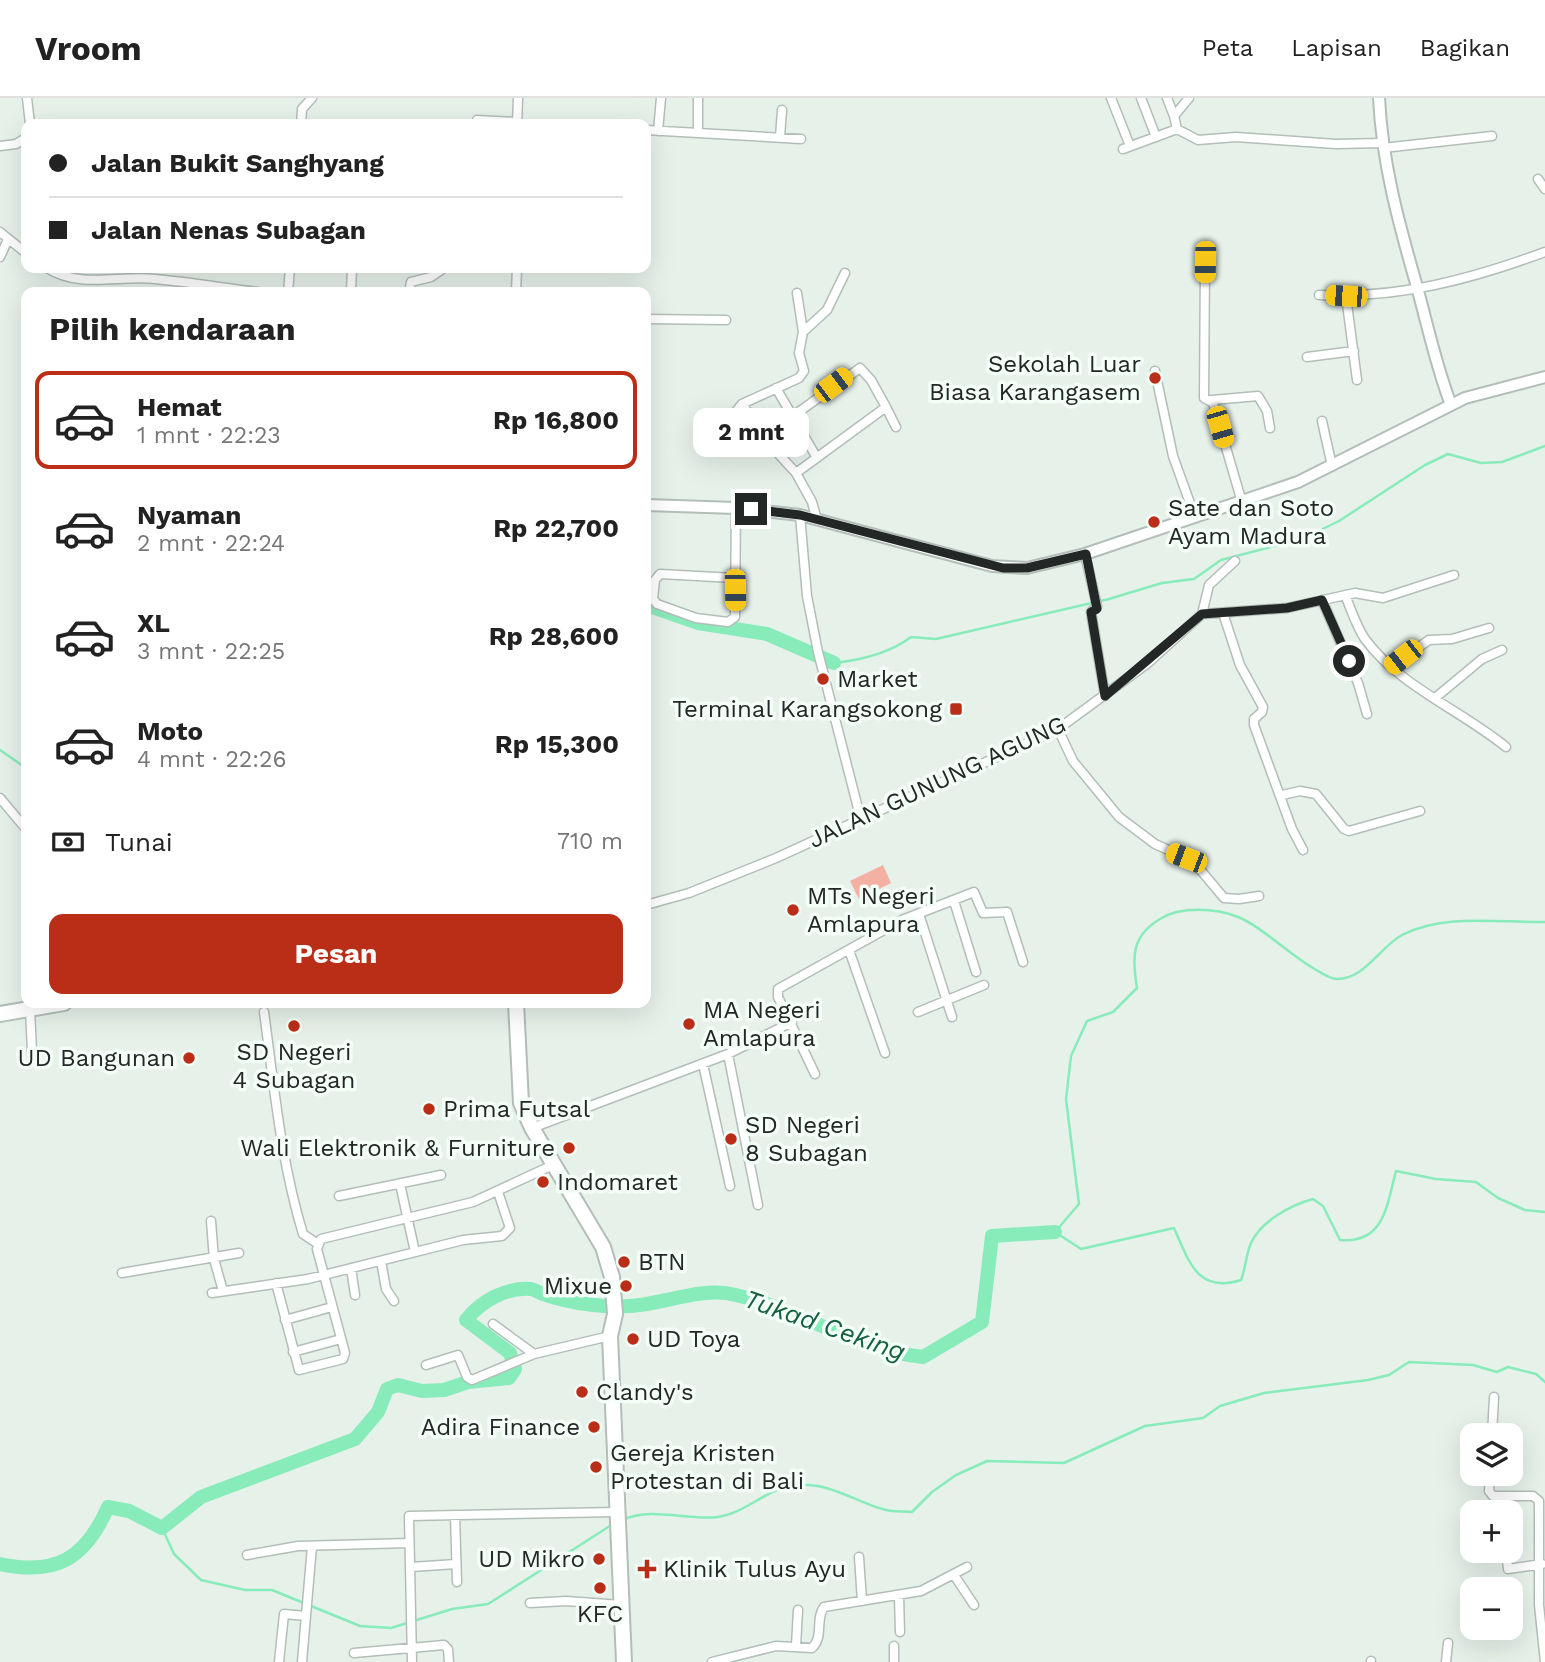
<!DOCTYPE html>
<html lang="id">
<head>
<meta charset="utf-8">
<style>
  :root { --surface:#fff; --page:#f2f2f2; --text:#222; --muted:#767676; --line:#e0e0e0; --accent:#ba2e17 }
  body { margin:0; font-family:"Work Sans",sans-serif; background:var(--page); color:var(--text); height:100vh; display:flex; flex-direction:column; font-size:26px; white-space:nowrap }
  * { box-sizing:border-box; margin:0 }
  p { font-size:23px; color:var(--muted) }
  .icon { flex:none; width:38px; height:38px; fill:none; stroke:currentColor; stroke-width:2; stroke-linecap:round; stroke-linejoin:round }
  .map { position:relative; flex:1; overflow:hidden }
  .details { position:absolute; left:21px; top:189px; width:630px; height:721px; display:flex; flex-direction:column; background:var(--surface); border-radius:14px; box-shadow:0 7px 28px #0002 }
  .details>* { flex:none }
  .top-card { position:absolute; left:21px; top:21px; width:630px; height:154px; border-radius:14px; box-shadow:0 7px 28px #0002; display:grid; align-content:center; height:154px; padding:0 28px; background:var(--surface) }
  .controls { position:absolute; left:1460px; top:1325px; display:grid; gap:14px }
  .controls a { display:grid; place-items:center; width:63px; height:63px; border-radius:14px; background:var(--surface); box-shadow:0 7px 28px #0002; font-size:35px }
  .end { position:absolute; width:32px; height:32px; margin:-16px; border:9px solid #232725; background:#fff; box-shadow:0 0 0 4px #fff }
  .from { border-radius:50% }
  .bubble { position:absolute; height:49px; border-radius:14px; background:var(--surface); box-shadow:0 7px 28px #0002; font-size:23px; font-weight:700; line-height:49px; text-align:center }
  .car { position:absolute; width:21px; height:42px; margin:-21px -10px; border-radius:9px; box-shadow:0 0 5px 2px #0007; background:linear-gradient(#f5c518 24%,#345 0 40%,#f5c518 0 76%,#345 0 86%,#f5c518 0) }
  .top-card b { display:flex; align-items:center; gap:24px; height:66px; font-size:26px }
  .top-card b+b { border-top:2px solid var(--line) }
  .top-card i { width:18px; height:18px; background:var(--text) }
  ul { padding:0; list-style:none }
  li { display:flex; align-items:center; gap:21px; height:98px; margin:0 14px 10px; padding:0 14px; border:4px solid transparent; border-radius:14px }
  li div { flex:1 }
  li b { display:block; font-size:26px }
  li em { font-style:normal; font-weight:700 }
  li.selected { border-color:var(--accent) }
  li>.icon { width:63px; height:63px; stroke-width:1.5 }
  h2 { padding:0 28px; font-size:32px; line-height:84px }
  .pay { display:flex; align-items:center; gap:18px; height:77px; padding:0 28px; font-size:26px }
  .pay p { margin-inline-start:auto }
  .primary-button { display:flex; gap:14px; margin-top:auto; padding:14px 28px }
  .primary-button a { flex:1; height:80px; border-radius:14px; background:var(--accent); color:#fff; font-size:28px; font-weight:700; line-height:80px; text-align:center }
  header { display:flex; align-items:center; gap:42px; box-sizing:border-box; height:98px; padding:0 35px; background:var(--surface); border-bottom:2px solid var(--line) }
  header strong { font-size:33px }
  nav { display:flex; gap:38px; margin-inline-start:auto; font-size:24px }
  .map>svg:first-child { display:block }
</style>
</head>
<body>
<header>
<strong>Vroom</strong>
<nav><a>Peta</a><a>Lapisan</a><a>Bagikan</a></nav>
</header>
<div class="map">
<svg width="1545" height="1564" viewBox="0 0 1545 1564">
  <rect width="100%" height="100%" fill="#e6f1ea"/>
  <path fill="#f4b1a3" d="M883 767 891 785 859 801 850 783Z"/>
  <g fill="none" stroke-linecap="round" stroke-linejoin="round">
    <path stroke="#88ebba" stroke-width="2.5" d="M834 565C861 562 890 555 911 539L936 541 1109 501 1162 485 1194 481 1221 462 1302 441 1339 423 1425 367 1448 356 1481 365 1502 364 1545 348
      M0 652 26 670
      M1545 824C1500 825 1445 815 1402 837 1380 849 1365 881 1337 881 1329 881 1320 874 1313 870 1290 857 1261 828 1238 819 1216 810 1180 808 1160 821 1131 838 1132 860 1137 890L1113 914 1087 923 1071 958 1066 1001 1079 1106 1055 1134 1081 1151 1174 1130C1189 1163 1197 1196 1241 1182 1246 1169 1246 1156 1251 1145 1261 1123 1291 1107 1313 1101L1323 1108 1340 1142C1385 1146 1387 1106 1396 1073L1436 1081 1476 1084 1498 1100 1525 1112 1545 1114
      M622 1422C653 1408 686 1423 718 1419 747 1415 769 1388 798 1387 832 1385 855 1404 886 1412 894 1414 904 1413 912 1414L932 1394 956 1377 987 1363 1064 1365 1145 1328 1203 1320 1220 1308 1264 1295 1368 1282 1389 1277 1409 1264 1473 1267 1497 1274 1508 1269 1536 1276 1545 1284
      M162 1430 174 1456 201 1482 245 1492H272L360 1528 391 1530 452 1511 488 1506 613 1426"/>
    <path stroke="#88ebba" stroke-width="14" d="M646 507 698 525 767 536 834 565
      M0 1466C56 1478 85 1461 108 1409L129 1413 162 1430 201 1399 355 1341 378 1314 387 1291 398 1287 422 1293 444 1292 468 1284 509 1280 515 1271 510 1255 466 1222C481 1203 506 1189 531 1191 536 1192 541 1196 546 1197 571 1205 604 1210 630 1208 665 1206 702 1188 736 1197 801 1212 857 1252 923 1259L982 1224 992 1138 1055 1134"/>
    <g stroke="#b3beb8" stroke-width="11">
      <path id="street" d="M27 0 30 26
        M1111 0 1130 48
        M1141 0 1156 39
        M1167 0 1174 18
        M477 22 517 24
        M301 26 302 11 312 0
        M517 26 518 0
        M1177 31 1174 18 1189 0
        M646 32 801 41
        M658 33 661 0
        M698 35V0
        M780 39 782 12
        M0 48 16 46 26 40
        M1383 50 1492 38
        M1123 51 1177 31 1198 42 1236 39 1336 46 1382 45
        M1538 81 1545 91
        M0 134 26 155
        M0 159 8 141
        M1205 164 1204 300 1213 305 1241 401
        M47 170C81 191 118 177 155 181 189 184 224 190 258 194
        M288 194 290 170
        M351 194 352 170
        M409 194 411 184 431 179 444 170
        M516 194 517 170
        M797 195 803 234
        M1319 197C1398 201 1472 181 1545 154
        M1346 198 1357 282
        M646 221 726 222
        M1307 259 1354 253
        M1155 273 1173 358 1195 419
        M776 290 817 360
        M1212 302 1258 298 1267 313 1270 330
        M742 306 774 351 796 375
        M793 318 860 270 871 282 886 309
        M1322 323 1332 368
        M703 345 717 337 742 306 799 280 804 273 799 255 803 234 827 212 845 175
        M800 417 807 498 818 554 861 722
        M817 422 812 404 796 375 886 309 896 329
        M1085 456 1097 508 1091 514 1105 598
        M734 480 660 476 655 482 653 501 657 506 696 520 728 524 735 519 736 410
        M1345 497C1351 511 1356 528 1365 541 1398 587 1462 613 1506 649
        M1322 502 1358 585 1367 616
        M1223 515 1240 567 1263 609 1262 614 1254 621V627L1292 731 1303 752
        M1202 516 1287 510 1355 495 1383 500 1454 477
        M1202 516 1209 487 1235 463
        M1392 568 1429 542 1452 541 1489 530
        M1435 600 1482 561 1502 552
        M1058 631 1073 663 1119 719 1155 746 1193 763 1224 800 1239 801 1259 798
        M1282 697 1300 693 1316 696 1344 731 1349 733 1420 713
        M0 700 26 731
        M954 803 976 874
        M646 807 689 795 776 760 1058 631 1148 565 1202 516
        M919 816 952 919
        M849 852 885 955
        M30 911 32 953
        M264 914C274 988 281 1064 303 1136L318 1146
        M918 914 984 887
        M728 956 758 1107
        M703 966 730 1088
        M815 976 778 899V891L902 822 974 794 983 815 1007 814 1023 864
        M532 1030 728 956 792 924
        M400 1086 415 1154
        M339 1098 441 1077
        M211 1123 214 1161 223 1193
        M381 1163 386 1191 394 1203
        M351 1170 355 1197
        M122 1175 239 1155
        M276 1185 299 1272 343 1261 345 1255 317 1151 321 1141 473 1104 555 1066
        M212 1195 308 1181 463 1142 502 1138 510 1130 498 1094
        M285 1222 332 1209
        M493 1226 534 1256
        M293 1254 341 1241
        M426 1267 458 1257 467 1279 472 1282 534 1256 610 1238
        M1492 1337 1494 1299
        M1490 1376 1489 1393 1493 1398H1533L1539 1403V1507L1545 1564
        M1504 1399V1414
        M455 1417 457 1484
        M1506 1452 1508 1471 1542 1466
        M247 1457 298 1448 409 1445
        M859 1459 862 1503
        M411 1469 456 1466
        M954 1477 974 1507
        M899 1498 900 1534
        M530 1505 566 1503 621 1507
        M796 1548 798 1512
        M894 1548V1564
        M354 1555 444 1547 448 1551 449 1564
        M279 1564 284 1516 306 1518
        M302 1564 312 1448
        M412 1564 409 1418 617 1414
        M712 1564 776 1548 812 1550C824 1539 815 1521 824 1509L921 1493 967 1469
        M1371 1564V1563
        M1446 1564 1448 1545"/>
    </g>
    <g stroke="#b3beb8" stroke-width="14">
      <path id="secondary" d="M1379 0C1382 65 1399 126 1417 189 1428 229 1436 268 1451 307
        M646 407 736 410 800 417 992 468 1027 470 1085 456 1298 384 1465 300 1545 279"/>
    </g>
    <g stroke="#b3beb8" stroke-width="18">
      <path id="highway" d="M516 905 521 1005 532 1030 603 1149 612 1179 615 1215
        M0 916 64 905
        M615 1216 610 1238 624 1564"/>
    </g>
    <use href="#street" stroke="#fff" stroke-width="8"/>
    <use href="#secondary" stroke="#fff" stroke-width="10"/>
    <use href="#highway" stroke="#fff" stroke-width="14"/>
  </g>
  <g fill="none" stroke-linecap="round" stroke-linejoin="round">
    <path stroke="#232725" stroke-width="9" d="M751 411 800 417 1003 470H1027L1086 456 1097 511 1091 514 1105 598 1202 516 1287 510 1322 502 1349 563"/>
  </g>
  <g fill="#ba2e17" stroke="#f3fef8" stroke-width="2.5">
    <circle cx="1155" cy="280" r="7"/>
    <circle cx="1154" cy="424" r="7"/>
    <circle cx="823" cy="581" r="7"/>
    <rect x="949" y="604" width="14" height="14" rx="3.5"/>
    <circle cx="793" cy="812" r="7"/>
    <circle cx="689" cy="926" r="7"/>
    <circle cx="294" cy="928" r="7"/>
    <circle cx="189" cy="960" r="7"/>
    <circle cx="429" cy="1011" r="7"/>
    <circle cx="731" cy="1041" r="7"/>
    <circle cx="569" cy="1050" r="7"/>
    <circle cx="543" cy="1084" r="7"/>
    <circle cx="624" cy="1164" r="7"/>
    <circle cx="626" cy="1188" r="7"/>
    <circle cx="633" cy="1241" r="7"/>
    <circle cx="582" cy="1294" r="7"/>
    <circle cx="594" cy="1329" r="7"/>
    <circle cx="596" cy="1369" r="7"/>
    <circle cx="599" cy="1461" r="7"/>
    <path d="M643.5 1460.5h7v7h7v7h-7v7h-7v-7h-7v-7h7z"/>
    <circle cx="600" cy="1490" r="7"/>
  </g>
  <g text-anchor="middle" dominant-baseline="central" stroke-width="7" stroke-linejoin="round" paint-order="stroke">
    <g font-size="24" fill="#232725" stroke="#f3fef8" text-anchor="start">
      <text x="1141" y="266" text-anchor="end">Sekolah Luar<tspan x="1141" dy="28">Biasa Karangasem</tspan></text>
      <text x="1168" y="410">Sate dan Soto<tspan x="1168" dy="28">Ayam Madura</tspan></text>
      <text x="837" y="581">Market</text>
      <text x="942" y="611" text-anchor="end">Terminal Karangsokong</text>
      <text x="807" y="798">MTs Negeri<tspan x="807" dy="28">Amlapura</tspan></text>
      <text x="703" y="912">MA Negeri<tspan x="703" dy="28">Amlapura</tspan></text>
      <text x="294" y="954" text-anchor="middle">SD Negeri<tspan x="294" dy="28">4 Subagan</tspan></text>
      <text x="175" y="960" text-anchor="end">UD Bangunan</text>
      <text x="443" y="1011">Prima Futsal</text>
      <text x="745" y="1027">SD Negeri<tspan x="745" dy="28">8 Subagan</tspan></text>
      <text x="555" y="1050" text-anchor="end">Wali Elektronik &amp; Furniture</text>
      <text x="557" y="1084">Indomaret</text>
      <text x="638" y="1164">BTN</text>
      <text x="612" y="1188" text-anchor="end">Mixue</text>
      <text x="647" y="1241">UD Toya</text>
      <text x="596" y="1294">Clandy's</text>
      <text x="580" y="1329" text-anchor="end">Adira Finance</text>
      <text x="610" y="1355">Gereja Kristen<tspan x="610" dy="28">Protestan di Bali</tspan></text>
      <text x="585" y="1461" text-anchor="end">UD Mikro</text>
      <text x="663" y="1471">Klinik Tulus Ayu</text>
      <text x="600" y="1516" text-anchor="middle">KFC</text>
    </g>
    <g font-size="24" fill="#232725" stroke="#f3fef8">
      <text transform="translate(937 684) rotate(-25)">JALAN GUNUNG AGUNG</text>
    </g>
    <g font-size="26" font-style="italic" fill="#156042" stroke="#f3fef8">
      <text transform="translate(825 1227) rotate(19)">Tukad Ceking</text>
    </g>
  </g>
</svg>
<div class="controls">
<a><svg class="icon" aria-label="layers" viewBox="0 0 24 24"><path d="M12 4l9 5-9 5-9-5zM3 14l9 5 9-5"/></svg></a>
<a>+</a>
<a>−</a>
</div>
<i class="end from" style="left:1349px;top:563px"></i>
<i class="end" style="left:751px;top:411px"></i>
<div class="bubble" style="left:693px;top:310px;width:116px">2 mnt</div>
<i class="car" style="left:1205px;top:164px;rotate:181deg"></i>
<i class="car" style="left:1346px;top:198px;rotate:273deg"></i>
<i class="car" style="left:833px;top:287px;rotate:53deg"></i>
<i class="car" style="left:1220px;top:329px;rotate:164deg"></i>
<i class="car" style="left:735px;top:492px;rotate:179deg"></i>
<i class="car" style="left:1403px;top:559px;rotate:232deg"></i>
<i class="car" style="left:1186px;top:760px;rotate:291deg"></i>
<div class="top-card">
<b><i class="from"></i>Jalan Bukit Sanghyang</b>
<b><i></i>Jalan Nenas Subagan</b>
</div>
<section class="details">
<h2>Pilih kendaraan</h2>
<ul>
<li class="selected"><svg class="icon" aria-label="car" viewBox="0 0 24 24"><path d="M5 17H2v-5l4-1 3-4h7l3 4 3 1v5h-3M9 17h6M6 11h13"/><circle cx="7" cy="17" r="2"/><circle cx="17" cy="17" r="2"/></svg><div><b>Hemat</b><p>1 mnt · 22:23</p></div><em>Rp 16,800</em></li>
<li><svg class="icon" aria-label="car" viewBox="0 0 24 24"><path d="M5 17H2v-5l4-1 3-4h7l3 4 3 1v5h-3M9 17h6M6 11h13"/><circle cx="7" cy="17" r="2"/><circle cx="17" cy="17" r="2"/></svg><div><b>Nyaman</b><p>2 mnt · 22:24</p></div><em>Rp 22,700</em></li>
<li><svg class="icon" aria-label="car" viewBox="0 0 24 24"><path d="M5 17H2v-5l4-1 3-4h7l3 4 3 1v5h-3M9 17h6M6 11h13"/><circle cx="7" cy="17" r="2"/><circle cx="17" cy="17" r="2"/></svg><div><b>XL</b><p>3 mnt · 22:25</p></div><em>Rp 28,600</em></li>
<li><svg class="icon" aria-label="car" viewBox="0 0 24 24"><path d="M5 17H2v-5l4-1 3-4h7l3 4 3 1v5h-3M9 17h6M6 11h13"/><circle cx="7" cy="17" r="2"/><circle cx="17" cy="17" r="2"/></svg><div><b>Moto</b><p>4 mnt · 22:26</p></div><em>Rp 15,300</em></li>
</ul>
<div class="pay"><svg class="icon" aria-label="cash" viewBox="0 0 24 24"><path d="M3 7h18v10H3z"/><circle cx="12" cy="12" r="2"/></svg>Tunai<p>710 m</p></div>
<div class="primary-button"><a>Pesan</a></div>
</section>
</div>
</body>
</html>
